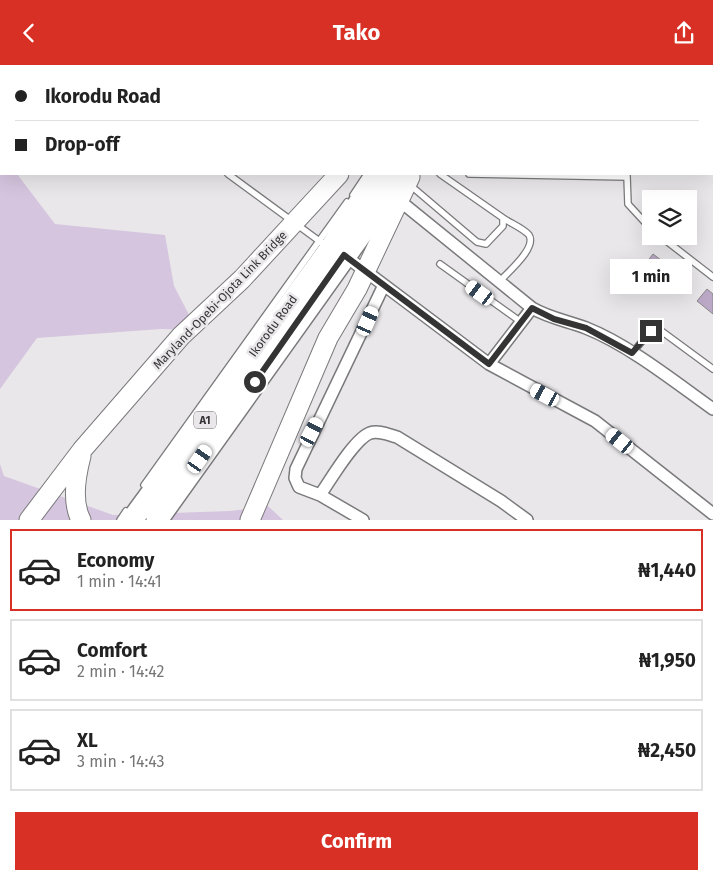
<!DOCTYPE html>
<html lang="en">
<head>
<meta charset="utf-8">
<style>
  :root { --surface:#fff; --page:#f2f2f2; --text:#222; --muted:#767676; --line:#e0e0e0; --accent:#d93025 }
  body { margin:0; font-family:"Fira Sans",sans-serif; background:var(--page); color:var(--text); height:100vh; display:flex; flex-direction:column; font-size:19px; white-space:nowrap }
  * { box-sizing:border-box; margin:0 }
  p { font-size:16px; color:var(--muted) }
  .icon { flex:none; width:28px; height:28px; fill:none; stroke:currentColor; stroke-width:2; stroke-linecap:round; stroke-linejoin:round }
  .map { position:relative; height:455px; overflow:hidden }
  .panel { display:flex; flex-direction:column; background:var(--surface); flex:1 }
  .panel>* { flex:none }
  .guide { position:absolute; left:0px; top:0px; width:714px; height:110px; box-shadow:0 5px 20px #0002; display:grid; align-content:center; height:110px; padding:0 15px; background:var(--surface) }
  .tools { position:absolute; left:642px; top:125px; display:grid; gap:10px }
  .tools a { display:grid; place-items:center; width:55px; height:55px; border-radius:0px; background:var(--surface); box-shadow:0 5px 20px #0002; font-size:25px }
  .end { position:absolute; width:22px; height:22px; margin:-11px; border:6px solid #353435; background:#fff; box-shadow:0 0 0 2px #fff }
  .from { border-radius:50% }
  .bubble { position:absolute; height:35px; border-radius:0px; background:var(--surface); box-shadow:0 5px 20px #0002; font-size:16px; font-weight:700; line-height:35px; text-align:center }
  .car { position:absolute; width:15px; height:30px; margin:-15px -8px; border-radius:6px; box-shadow:0 0 4px 1px #0007; background:linear-gradient(#fff 24%,#345 0 40%,#fff 0 76%,#345 0 86%,#fff 0) }
  .guide b { display:flex; align-items:center; gap:18px; height:48px; font-size:19px }
  .guide b+b { border-top:1px solid var(--line) }
  .guide i { width:12px; height:12px; background:var(--text) }
  ul { padding:9px 0 0; list-style:none }
  li { display:flex; align-items:center; gap:15px; height:82px; margin:0 10px 8px; padding:0 5px; border:2px solid var(--line); border-radius:0px }
  li div { flex:1 }
  li b { display:block; font-size:19px }
  li em { font-style:normal; font-weight:700 }
  li.active { border-color:var(--accent) }
  li>.icon { width:45px; height:45px; stroke-width:1.5 }
  .primary-button { display:flex; gap:10px; margin-top:auto; padding:10px 15px }
  .primary-button a { flex:1; height:58px; border-radius:0px; background:var(--accent); color:#fff; font-size:20px; font-weight:700; line-height:58px; text-align:center }
  header { display:flex; justify-content:space-between; align-items:center; height:65px; padding:0 15px; background:var(--accent); color:#fff; font-size:22px; font-weight:700 }
  .map>svg:first-child { display:block }
</style>
</head>
<body>
<header><svg class="icon" aria-label="back" viewBox="0 0 24 24"><path d="M15 5l-7 7 7 7"/></svg>Tako<svg class="icon" aria-label="share" viewBox="0 0 24 24"><path d="M12 15V3M7 8l5-5 5 5M5 13v7h14v-7"/></svg></header>
<div class="map">
<svg width="713" height="455" viewBox="0 0 713 455">
  <rect width="100%" height="100%" fill="#e9e7ea"/>
  <path fill="#d5c5df" d="M0 91 1 109H17L55 159 165 170 174 221 197 265 161 264 37 273 0 324Z
    M0 399 4 411 113 450 231 446 268 441 283 455H0Z"/>
  <path fill="#bba8c7" stroke="#89888a" d="M189 0H314L316 1H188Z
    M653 189 673 204 664 216 644 201Z
    M707 224 713 229V249L697 236Z"/>
  <g fill="none" stroke-linecap="round" stroke-linejoin="round">
    <g stroke="#7a797b" stroke-width="8">
      <path id="service" d="M338 0 340 1
        M113 1 114 0
        M450 1 451 0
        M712 64H713
        M228 109 322 178
        M469 109 627 112
        M627 111 628 139 651 164
        M410 120 477 177 486 179 503 161V153L440 109
        M353 130 367 109
        M660 171 713 212
        M440 199 521 257
        M499 217C508 207 537 183 529 170 523 163 510 158 503 153
        M633 287 651 266 660 265 713 304
        M144 420 347 137
        M120 455 126 446"/>
    </g>
    <g stroke="#7a797b" stroke-width="14">
      <path id="minor" d="M395 132 532 243C549 253 568 256 586 263 629 280 675 317 713 344
        M344 190 489 299 595 356 713 449
        M489 299 532 243
        M320 430C330 416 354 374 370 368 379 365 389 370 397 372L501 436 527 455
        M363 455 320 430 299 422 295 413 296 404 383 222"/>
    </g>
    <g stroke="#7a797b" stroke-width="21">
      <path id="primary" d="M430 1V0
        M496 1 497 0
        M29 455 82 385 181 271 242 214 339 109
        M81 455C71 436 76 410 81 391
        M250 455 328 273 357 224 410 112"/>
    </g>
    <g stroke="#7a797b" stroke-width="24">
      <path id="motorway" d="M463 1 464 0
        M480 1 481 0
        M132 455 330 184 359 138 382 109
        M157 455 404 109"/>
    </g>
    <use href="#service" stroke="#fff" stroke-width="5.5"/>
    <use href="#minor" stroke="#fff" stroke-width="11"/>
    <use href="#primary" stroke="#fff" stroke-width="19"/>
    <use href="#motorway" stroke="#fff" stroke-width="21"/>
  </g>
  <g fill="none" stroke-linecap="round" stroke-linejoin="round">
    <path stroke="#353435" stroke-width="6" d="M255 317 344 190 489 299 532 243 554 254 586 263 632 288 651 266"/>
  </g>
  <g text-anchor="middle" dominant-baseline="central" stroke-width="5" stroke-linejoin="round" paint-order="stroke">
    <rect fill="#e9e7ea" stroke="#6b6a6b" stroke-width="1" x="194" y="346.5" width="22" height="17" rx="4"/>
    <g font-size="11" font-weight="bold" fill="#353435">
      <text x="205" y="355">A1</text>
    </g>
    <g font-size="12" fill="#353435" stroke="#e9e7ea">
      <text transform="translate(220 235) rotate(-46)">Maryland-Opebi-Ojota Link Bridge</text>
      <text transform="translate(273 261) rotate(-54)">Ikorodu Road</text>
    </g>
  </g>
</svg>
<div class="tools">
<a><svg class="icon" aria-label="layers" viewBox="0 0 24 24"><path d="M12 4l9 5-9 5-9-5zM3 14l9 5 9-5"/></svg></a>
</div>
<i class="end from" style="left:255px;top:317px"></i>
<i class="end" style="left:651px;top:266px"></i>
<div class="bubble" style="left:610px;top:194px;width:82px">1 min</div>
<i class="car" style="left:480px;top:228px;rotate:306deg"></i>
<i class="car" style="left:368px;top:256px;rotate:24deg"></i>
<i class="car" style="left:545px;top:330px;rotate:298deg"></i>
<i class="car" style="left:312px;top:367px;rotate:28deg"></i>
<i class="car" style="left:620px;top:376px;rotate:309deg"></i>
<i class="car" style="left:200px;top:394px;rotate:35deg"></i>
<div class="guide">
<b><i class="from"></i>Ikorodu Road</b>
<b><i></i>Drop-off</b>
</div>
</div>
<section class="panel">
<ul>
<li class="active"><svg class="icon" aria-label="car" viewBox="0 0 24 24"><path d="M5 17H2v-5l4-1 3-4h7l3 4 3 1v5h-3M9 17h6M6 11h13"/><circle cx="7" cy="17" r="2"/><circle cx="17" cy="17" r="2"/></svg><div><b>Economy</b><p>1 min · 14:41</p></div><em>₦1,440</em></li>
<li><svg class="icon" aria-label="car" viewBox="0 0 24 24"><path d="M5 17H2v-5l4-1 3-4h7l3 4 3 1v5h-3M9 17h6M6 11h13"/><circle cx="7" cy="17" r="2"/><circle cx="17" cy="17" r="2"/></svg><div><b>Comfort</b><p>2 min · 14:42</p></div><em>₦1,950</em></li>
<li><svg class="icon" aria-label="car" viewBox="0 0 24 24"><path d="M5 17H2v-5l4-1 3-4h7l3 4 3 1v5h-3M9 17h6M6 11h13"/><circle cx="7" cy="17" r="2"/><circle cx="17" cy="17" r="2"/></svg><div><b>XL</b><p>3 min · 14:43</p></div><em>₦2,450</em></li>
</ul>
<div class="primary-button"><a>Confirm</a></div>
</section>
</body>
</html>
